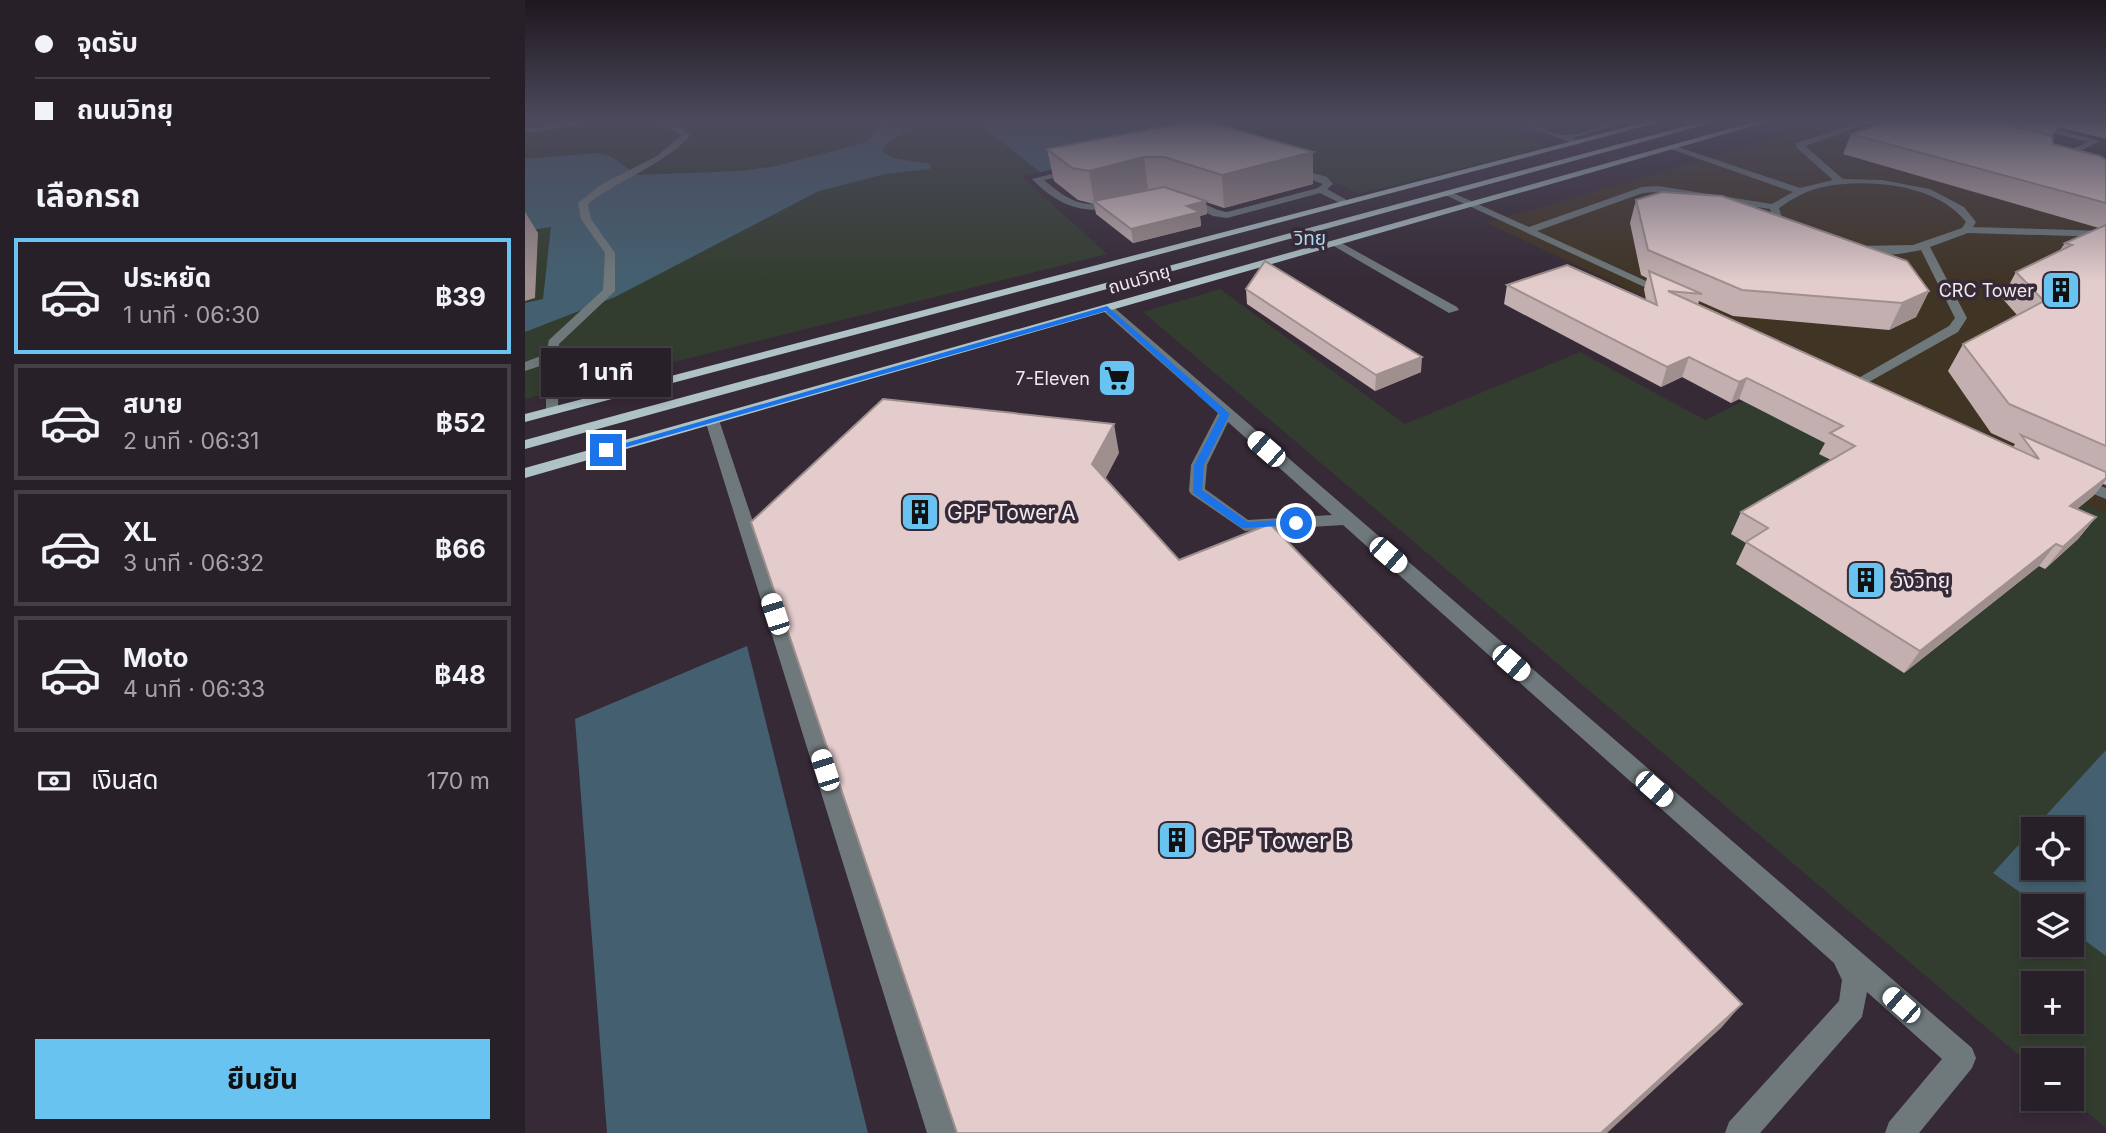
<!DOCTYPE html>
<html lang="th">
<head>
<meta charset="utf-8">
<style>
  :root { --surface:#282028; --page:#302830; --text:#f1f3f6; --muted:#a5a3a8; --line:#443e45; --accent:#69c3f1 }
  body { margin:0; font-family:Inter,"Noto Sans Thai",sans-serif; background:var(--page); color:var(--text); height:100vh; display:flex; flex-direction:column; font-size:26px; white-space:nowrap }
  * { box-sizing:border-box; margin:0 }
  p { font-size:23px; color:var(--muted) }
  .icon { flex:none; width:38px; height:38px; fill:none; stroke:currentColor; stroke-width:2; stroke-linecap:round; stroke-linejoin:round }
  .map { position:relative; flex:1; overflow:hidden }
  .drawer { display:flex; flex-direction:column; background:var(--surface); width:525px }
  .drawer>* { flex:none }
  .top-card { display:grid; align-content:center; height:154px; padding:0 35px; background:var(--surface) }
  .buttons { position:absolute; left:1496px; top:817px; display:grid; gap:14px }
  .buttons a { display:grid; place-items:center; width:63px; height:63px; border-radius:0px; background:var(--surface); box-shadow:0 4px 10px #0003,0 0 0 2px var(--line); font-size:35px }
  .end { position:absolute; width:32px; height:32px; margin:-16px; border:9px solid #1a73e8; background:#fff; box-shadow:0 0 0 4px #fff }
  .from { border-radius:50% }
  .bubble { position:absolute; height:49px; border-radius:0px; background:var(--surface); box-shadow:0 4px 10px #0003,0 0 0 2px var(--line); font-size:23px; font-weight:700; line-height:49px; text-align:center }
  .car { position:absolute; width:21px; height:42px; margin:-21px -10px; border-radius:9px; box-shadow:0 0 5px 2px #0007; background:linear-gradient(#fff 24%,#345 0 40%,#fff 0 76%,#345 0 86%,#fff 0) }
  .top-card b { display:flex; align-items:center; gap:24px; height:66px; font-size:26px }
  .top-card b+b { border-top:2px solid var(--line) }
  .top-card i { width:18px; height:18px; background:var(--text) }
  ul { padding:0; list-style:none }
  li { display:flex; align-items:center; gap:21px; height:116px; margin:0 14px 10px; padding:0 21px; border:4px solid var(--line); border-radius:0px }
  li div { flex:1 }
  li b { display:block; font-size:26px }
  li em { font-style:normal; font-weight:700 }
  li.on { border-color:var(--accent) }
  li>.icon { width:63px; height:63px; stroke-width:1.5 }
  h2 { padding:0 35px; font-size:32px; line-height:84px }
  .pay { display:flex; align-items:center; gap:18px; height:77px; padding:0 35px; font-size:26px }
  .pay p { margin-inline-start:auto }
  .action { display:flex; gap:14px; margin-top:auto; padding:14px 35px }
  .action a { flex:1; height:80px; border-radius:0px; background:var(--accent); color:#111; font-size:28px; font-weight:700; line-height:80px; text-align:center }
  main { display:flex; flex:1; min-height:0 }
  .map>svg:first-child { display:block }
</style>
</head>
<body>
<main>
<section class="drawer">
<div class="top-card">
<b><i class="from"></i>จุดรับ</b>
<b><i></i>ถนนวิทยุ</b>
</div>
<h2>เลือกรถ</h2>
<ul>
<li class="on"><svg class="icon" aria-label="car" viewBox="0 0 24 24"><path d="M5 17H2v-5l4-1 3-4h7l3 4 3 1v5h-3M9 17h6M6 11h13"/><circle cx="7" cy="17" r="2"/><circle cx="17" cy="17" r="2"/></svg><div><b>ประหยัด</b><p>1 นาที · 06:30</p></div><em>฿39</em></li>
<li><svg class="icon" aria-label="car" viewBox="0 0 24 24"><path d="M5 17H2v-5l4-1 3-4h7l3 4 3 1v5h-3M9 17h6M6 11h13"/><circle cx="7" cy="17" r="2"/><circle cx="17" cy="17" r="2"/></svg><div><b>สบาย</b><p>2 นาที · 06:31</p></div><em>฿52</em></li>
<li><svg class="icon" aria-label="car" viewBox="0 0 24 24"><path d="M5 17H2v-5l4-1 3-4h7l3 4 3 1v5h-3M9 17h6M6 11h13"/><circle cx="7" cy="17" r="2"/><circle cx="17" cy="17" r="2"/></svg><div><b>XL</b><p>3 นาที · 06:32</p></div><em>฿66</em></li>
<li><svg class="icon" aria-label="car" viewBox="0 0 24 24"><path d="M5 17H2v-5l4-1 3-4h7l3 4 3 1v5h-3M9 17h6M6 11h13"/><circle cx="7" cy="17" r="2"/><circle cx="17" cy="17" r="2"/></svg><div><b>Moto</b><p>4 นาที · 06:33</p></div><em>฿48</em></li>
</ul>
<div class="pay"><svg class="icon" aria-label="cash" viewBox="0 0 24 24"><path d="M3 7h18v10H3z"/><circle cx="12" cy="12" r="2"/></svg>เงินสด<p>170 m</p></div>
<div class="action"><a>ยืนยัน</a></div>
</section>
<div class="map">
<svg width="1581" height="1133" viewBox="0 0 1581 1133">
  <rect width="100%" height="100%" fill="#362a36"/>
  <path fill="#403425" d="M1305 122H1387L1581 172V514L962 223Z"/>
  <path fill="#333d2f" fill-rule="evenodd" d="M0 122H958L1022 147 833 194 712 132 496 176 582 254 0 399Z
    M695 289 880 424 1055 352 1180 420 1278 371 1581 514V1128L1546 1099 1547 1060H1508V1067L618 312ZM1508 830H1547V868H1508ZM1508 906H1547V945H1508ZM1508 984H1547V1022H1508Z"/>
  <path fill="#446070" fill-rule="evenodd" d="M357 122 394 125 365 140 357 151 367 158 406 164 405 169 360 174 294 191 90 297 0 332V303L18 299 26 227 0 231V159L73 153 85 156 112 175 214 171 251 166 342 142Z
    M452 122H685L697 135 515 172Z
    M222 646 343 1133H82L50 719Z
    M1581 750V956L1547 931V906H1514L1468 873ZM1508 830H1547V868H1508Z"/>
  <g fill="none" stroke-linecap="round" stroke-linejoin="round">
    <path fill="#6f797b" fill-rule="evenodd" d="M50 122H75L0 133V129Z
      M123 122H145L166 135C137 166 96 178 63 204L66 219 90 253V291L34 344 33 411 31 414H21V364L0 371V362L21 354 24 340 78 290 80 253 56 219 53 203 77 184 132 156 157 135 140 126Z
      M992 122C1009 122 1025 135 1041 135 1061 135 1080 122 1101 122L1047 138 1056 141 1053 145Z
      M1335 122H1348L1280 146 1318 179 1357 180 1405 189 1439 207 1451 222 1448 227 1581 231V237L1443 233 1405 247 1442 318 1433 332 1335 387 1330 386V380L1424 326 1430 318 1396 250C1376 254 1343 260 1326 249L1331 246 1388 245 1437 228 1441 222C1412 184 1342 178 1298 187 1282 190 1267 199 1254 208L1256 215 1273 229 1268 232 1248 218 1245 209 1133 192 1118 193 1012 231 1145 292V296L1141 297 918 194 926 192 1004 227 1117 187 1133 186 1247 204 1268 192 1143 148 1150 146 1275 188 1308 180 1271 147V143Z
      M1488 122H1503L1575 141 1542 158 1531 159 1528 154 1538 153 1563 142Z
      M765 166 802 177 808 184 802 189 827 203 819 205 795 193 702 218 688 216 655 199C667 193 687 211 702 212L793 188 798 184 762 171Z
      M551 168 554 173 519 180C545 202 557 208 591 202L594 203V207C559 215 533 206 507 179Z
      M811 240 932 307 934 310 924 313 807 245 806 243Z
      M578 305H586L1447 1048 1451 1058 1447 1068 1394 1133H1360L1364 1122 1417 1059 1342 992 1337 1017 1235 1133H1200L1204 1122 1314 1001 1317 980 1309 963 818 525 720 531 666 494 664 491 666 465 693 413 578 311ZM703 422 807 515 723 520 680 489 682 465Z
      M187 416 194 420 432 1133H402L180 420Z
      M1552 477 1581 488V499L1546 485 1544 482 1546 479Z"/>
    <path fill="#afc3c7" fill-rule="evenodd" d="M1121 122H1135L0 422V414Z
      M1176 122H1190L0 449V440Z
      M1228 122H1242L0 478V468Z"/>
  </g>
  <path fill="#c3afaf" d="M663 122 788 184 699 208 681 202 682 214 675 216 676 226 608 243 571 214 569 204 553 200 529 181 522 149Z
    M1362 122H1581V139L1533 127 1527 137 1528 144 1581 160V485L1578 484 1568 496 1552 509 1571 517 1553 539 1520 569 1514 566 1379 673 1211 564 1221 543 1206 534 1216 512 1306 460 1294 454 1300 443 1214 399 1206 403 1157 377 1136 387 979 304 982 285 1121 300 1119 289 1122 278 1116 275 1105 223 1111 200 1404 291 1391 317 1364 330 1208 316 1174 301 1173 305 1488 447 1490 444 1466 433 1423 371 1438 344 1492 315 1477 298 1491 272 1535 250 1540 243 1574 228 1318 154 1326 134Z
    M721 289 896 372 850 391 722 304Z"/>
  <path fill="#9f8f8e" d="M788 152V184L699 208 697 175Z
    M619 157 623 189 572 203 569 201 564 171Z
    M681 201 682 214 675 216 676 226 608 243 606 229 662 206Z
    M0 212 13 233 10 298 0 301Z
    M1404 291 1391 317 1364 330 1377 303Z
    M897 357 896 372 850 391 851 375Z
    M1164 357 1157 377 1136 387 1142 367Z
    M1222 378 1214 399 1206 403 1214 382Z
    M589 424 594 453 573 493 567 464Z
    M1581 478V480L1568 496 1528 528 1545 506Z
    M1571 517 1553 539 1520 569 1538 547Z
    M1531 544 1514 566 1379 673 1395 651Z
    M1217 1004 1196 1028 1082 1133H1076Z"/>
  <path fill="#e3cccb" stroke="#9f8f8e" stroke-width="2" d="M663 122H684L788 152 697 175 639 157H619L564 171 547 168 522 149Z
    M1362 122H1471L1527 136 1528 144 1575 156 1581 160V203L1326 134Z
    M639 187 681 201 662 206 675 212 606 229 569 201Z
    M1137 192 1197 196 1382 261 1404 291 1377 303 1217 290 1123 250 1111 200Z
    M1581 225V446L1484 404 1438 344 1519 301 1491 272 1547 245 1540 243Z
    M740 261 897 357 851 375 721 289Z
    M1042 265 1132 305 1124 271 1177 294 1143 291 1514 459 1496 435 1581 472V478L1545 506 1571 517 1538 547 1531 544 1395 651 1221 542 1243 528 1216 512 1330 446 1305 433 1318 426 1222 378 1214 382 1164 357 1142 367 982 285Z
    M358 399 589 424 567 464 654 560 745 524 1217 1004 1076 1133H432L226 522Z"/>
  <linearGradient id="sky" x2="0" y2="1"><stop stop-color="#1e171e"/><stop offset="0.43" stop-color="#4c4a5d"/><stop offset="1" stop-color="#4c4a5d" stop-opacity="0"/></linearGradient>
  <rect width="1581" height="281" fill="url(#sky)"/>
  <path fill="#1a73e8" d="M582 306 705 414 679 465 677 490 723 522 771 519 776 523 775 525 717 528 668 493 669 465 695 415 581 311 84 452 76 450Z"/>
  <defs>
    <g id="building-square" transform="scale(2.0125)"><rect x="-9" y="-9" width="18" height="18" rx="4" fill="#69c3f1" stroke="#362a36"/><path d="M-4-6H4V6H1V3H-1V6H-4ZM-2.5-4.3h1.7v1.8h-1.7ZM.8-4.3h1.7v1.8H.8ZM-2.5-1h1.7V.8h-1.7ZM.8-1h1.7V.8H.8Z" fill="#111"/></g>
    <g id="supermarket-square" transform="scale(2.0125)"><rect x="-9" y="-9" width="18" height="18" rx="4" fill="#69c3f1" stroke="#362a36"/><path d="M-6-5.5h2.5l.6 2H6L4.5 2H-2.5L-4.4-4H-6ZM-1.5 3.2a1.3 1.3 0 1 0 .1 0ZM3 3.2a1.3 1.3 0 1 0 .1 0Z" fill="#111"/></g>
  </defs>
  <g fill-rule="evenodd">
    <use href="#building-square" x="1536" y="290"/>
    <use href="#supermarket-square" x="592" y="378"/>
    <use href="#building-square" x="395" y="512"/>
    <use href="#building-square" x="1341" y="580"/>
    <use href="#building-square" x="652" y="840"/>
  </g>
  <g text-anchor="middle" dominant-baseline="central" stroke-width="7" stroke-linejoin="round" paint-order="stroke">
    <g font-size="18" fill="#f1e9f0" stroke="#362a36">
      <text transform="translate(614 279) rotate(-16)">ถนนวิทยุ</text>
    </g>
    <g font-size="18" fill="#f1e9f0" stroke="#362a36" text-anchor="end">
      <text x="1509" y="290">CRC Tower</text>
      <text x="565" y="378">7-Eleven</text>
    </g>
    <g font-size="19" fill="#acdbf4" stroke="#362a36">
      <text x="785" y="238">วิทยุ</text>
    </g>
    <g font-size="21" fill="#f1e9f0" stroke="#362a36" text-anchor="start">
      <text x="422" y="512">GPF Tower A</text>
      <text x="1368" y="580">วังวิทยุ</text>
    </g>
    <g font-size="24" fill="#f1e9f0" stroke="#362a36" text-anchor="start">
      <text x="679" y="840">GPF Tower B</text>
    </g>
  </g>
</svg>
<div class="buttons">
<a><svg class="icon" aria-label="locate" viewBox="0 0 24 24"><circle cx="12" cy="12" r="6"/><path d="M12 2v4M12 18v4M2 12h4M18 12h4"/></svg></a>
<a><svg class="icon" aria-label="layers" viewBox="0 0 24 24"><path d="M12 4l9 5-9 5-9-5zM3 14l9 5 9-5"/></svg></a>
<a>+</a>
<a>−</a>
</div>
<i class="end from" style="left:771px;top:523px"></i>
<i class="end" style="left:81px;top:450px"></i>
<div class="bubble" style="left:16px;top:348px;width:130px">1 นาที</div>
<i class="car" style="left:741px;top:449px;rotate:311deg"></i>
<i class="car" style="left:863px;top:555px;rotate:131deg"></i>
<i class="car" style="left:250px;top:614px;rotate:342deg"></i>
<i class="car" style="left:986px;top:663px;rotate:131deg"></i>
<i class="car" style="left:300px;top:770px;rotate:342deg"></i>
<i class="car" style="left:1129px;top:789px;rotate:131deg"></i>
<i class="car" style="left:1376px;top:1005px;rotate:311deg"></i>
</div>
</main>
</body>
</html>
